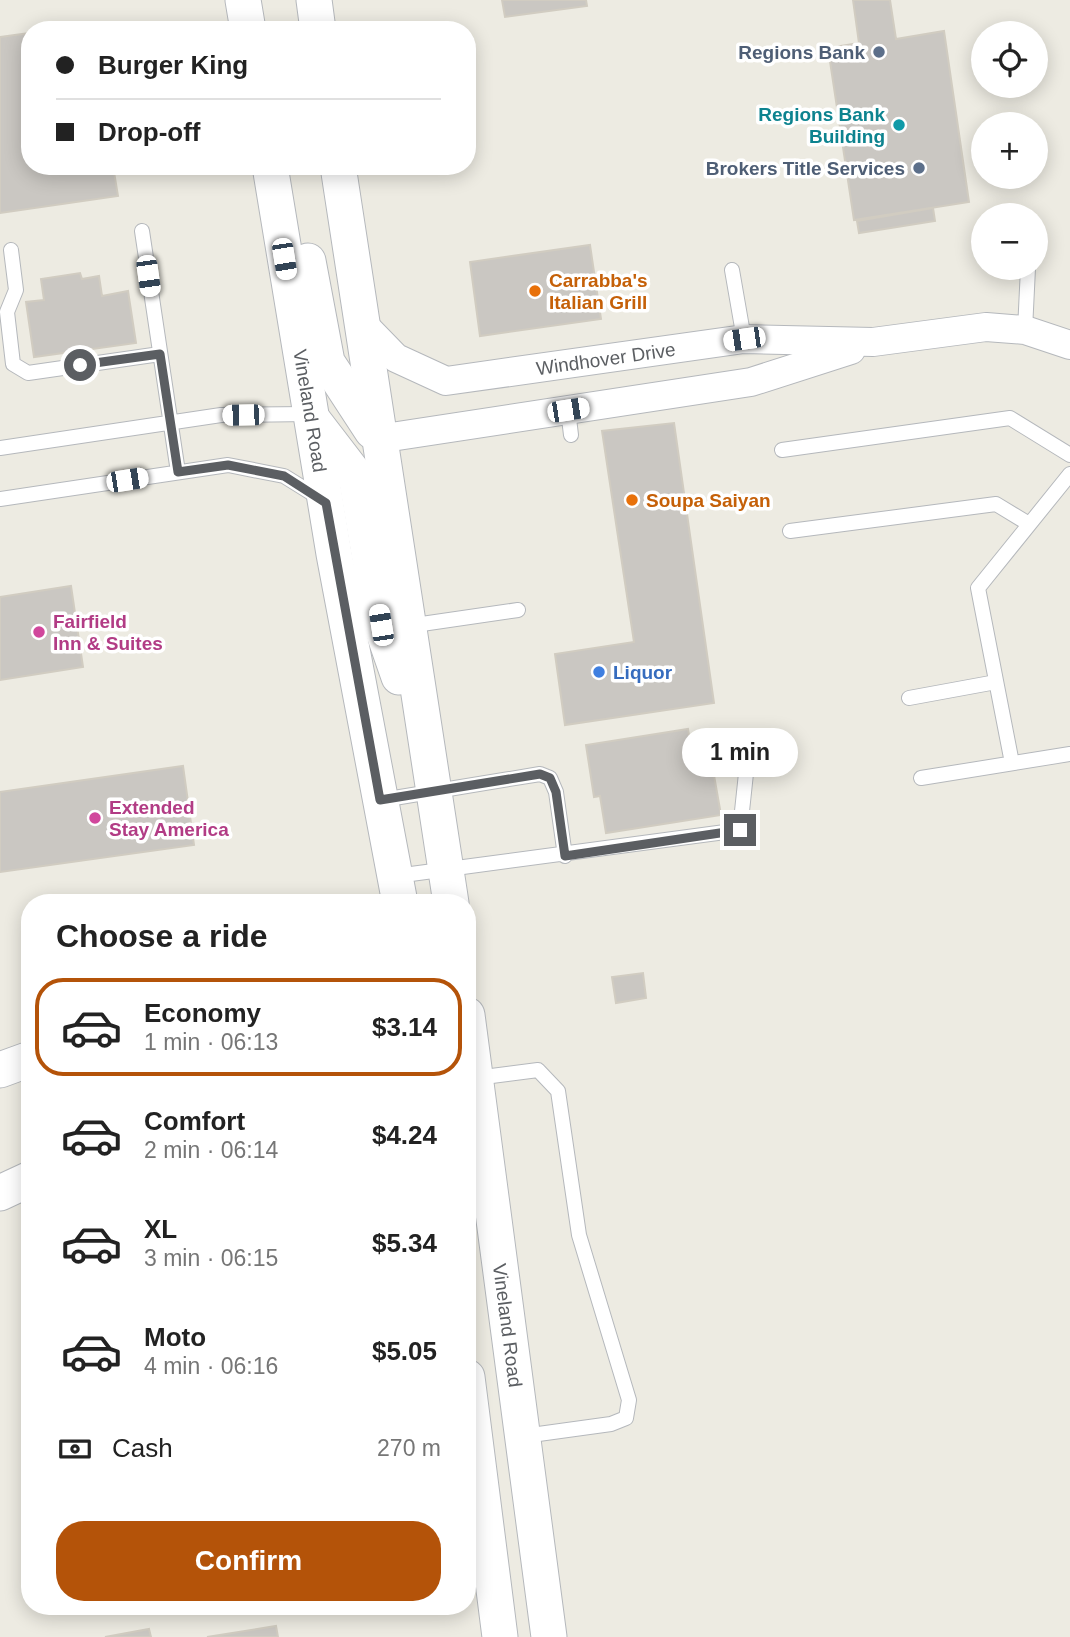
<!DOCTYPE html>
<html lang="en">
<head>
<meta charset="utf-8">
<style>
  :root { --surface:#fff; --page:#f2f2f2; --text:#222; --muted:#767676; --line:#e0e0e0; --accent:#b45309 }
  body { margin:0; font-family:Arial,sans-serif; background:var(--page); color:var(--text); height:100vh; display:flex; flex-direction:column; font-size:26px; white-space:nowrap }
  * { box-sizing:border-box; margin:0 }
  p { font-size:23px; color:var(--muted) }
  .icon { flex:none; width:38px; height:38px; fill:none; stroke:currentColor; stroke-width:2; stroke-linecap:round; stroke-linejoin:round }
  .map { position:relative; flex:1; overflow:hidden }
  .panel { position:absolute; left:21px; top:894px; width:455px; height:721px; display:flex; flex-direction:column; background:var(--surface); border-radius:28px; box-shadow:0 4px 18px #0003 }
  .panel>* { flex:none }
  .banner { position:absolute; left:21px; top:21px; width:455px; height:154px; border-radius:28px; box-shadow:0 4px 18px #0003; display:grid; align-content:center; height:154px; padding:0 35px; background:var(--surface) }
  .buttons { position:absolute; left:971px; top:21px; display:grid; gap:14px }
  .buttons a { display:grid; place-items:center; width:77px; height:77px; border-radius:50%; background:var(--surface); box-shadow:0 4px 18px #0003; font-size:35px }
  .end { position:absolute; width:32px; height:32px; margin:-16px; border:9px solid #5b5e62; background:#fff; box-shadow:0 0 0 4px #fff }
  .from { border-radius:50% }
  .bubble { position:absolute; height:49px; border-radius:24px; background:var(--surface); box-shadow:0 4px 18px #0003; font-size:23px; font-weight:700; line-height:49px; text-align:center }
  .car { position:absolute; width:21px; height:42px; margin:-21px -10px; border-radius:9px; box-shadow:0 0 5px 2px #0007; background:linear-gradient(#fff 24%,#345 0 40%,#fff 0 76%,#345 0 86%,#fff 0) }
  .banner b { display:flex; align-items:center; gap:24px; height:66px; font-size:26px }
  .banner b+b { border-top:2px solid var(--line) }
  .banner i { width:18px; height:18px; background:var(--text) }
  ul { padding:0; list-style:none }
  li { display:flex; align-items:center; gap:21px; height:98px; margin:0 14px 10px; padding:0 21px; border:4px solid transparent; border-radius:28px }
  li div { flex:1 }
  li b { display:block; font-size:26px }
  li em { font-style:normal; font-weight:700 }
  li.active { border-color:var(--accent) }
  li>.icon { width:63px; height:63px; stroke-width:1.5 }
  h2 { padding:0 35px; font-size:32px; line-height:84px }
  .pay { display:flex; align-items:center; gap:18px; height:77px; padding:0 35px; font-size:26px }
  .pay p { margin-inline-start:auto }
  .cta { display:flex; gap:14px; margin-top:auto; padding:14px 35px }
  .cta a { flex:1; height:80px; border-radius:28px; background:var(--accent); color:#fff; font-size:28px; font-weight:700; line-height:80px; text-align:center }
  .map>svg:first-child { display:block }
</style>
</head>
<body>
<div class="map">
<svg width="1070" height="1637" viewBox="0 0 1070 1637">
  <rect width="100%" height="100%" fill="#edebe2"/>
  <path fill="#cac7c2" stroke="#d1ccc1" stroke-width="2" d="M502 0H586L587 6 505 17Z
    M853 0H890L896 39 944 31 969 202 854 220 828 48 859 43Z
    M93 24 94 30H54Z
    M30 33V166H113L118 196 0 213V37Z
    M933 208 935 221 859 233 857 221Z
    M590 245 601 319 480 336 470 262Z
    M80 273 82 279 99 276 102 296 128 291 136 343 34 357 26 302 44 300 41 279Z
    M674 423 714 703 565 725 555 654 634 642 602 431Z
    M71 586 83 667 0 680V597Z
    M688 729 694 767 712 764 721 815 606 833 600 796 594 797 586 745Z
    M183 766 194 845 0 872V792Z
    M643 973 646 998 616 1003 612 977Z
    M276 1626 278 1637H207Z
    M149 1629 151 1637H105Z"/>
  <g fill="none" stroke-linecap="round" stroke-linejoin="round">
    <g stroke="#b5b8bc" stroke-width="16">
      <path id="service" d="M142 231 178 472
        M11 250 16 290 7 312 13 364 28 373 160 354
        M732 270 744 339
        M1025 330 1028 268
        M568 410 571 435
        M0 448 221 415 309 414
        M782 450 1010 418 1070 455
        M0 499 228 465 284 476 321 499
        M790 531 996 504 1029 524
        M408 626 518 610
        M909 698 996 682
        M1012 763 978 588 1070 474
        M921 778 1070 754
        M382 800 540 774 550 778 556 792 565 856
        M396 876 740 830 749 745
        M476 1078 538 1070 558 1091 579 1235 629 1400 626 1418 611 1424 524 1436"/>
    </g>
    <g stroke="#b5b8bc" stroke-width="30">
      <g id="minor">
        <path id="s1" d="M360 321 396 358 446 381 744 339 873 342 986 327 1025 330 1070 345"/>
        <path d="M378 439 751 382 851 350"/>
      </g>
    </g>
    <g stroke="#b5b8bc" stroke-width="37">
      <g id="tertiary">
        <path d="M243 0 248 30"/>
        <path d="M314 0 318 30"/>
        <path id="s2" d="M270 166 334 554 400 903"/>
        <path d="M338 166 451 903"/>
        <path d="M308 261 327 362 372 431"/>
        <path d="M313 420 356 476 381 625 399 677"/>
        <path id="s3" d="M467 1015 549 1637"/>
        <path d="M0 1070 30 1059"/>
        <path d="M0 1193 30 1179"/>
        <path d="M467 1377 500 1637"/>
      </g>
    </g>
    <use href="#service" stroke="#fff" stroke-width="14"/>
    <use href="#minor" stroke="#fff" stroke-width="28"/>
    <use href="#tertiary" stroke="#fff" stroke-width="35"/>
  </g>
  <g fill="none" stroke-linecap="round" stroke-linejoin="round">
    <path stroke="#5b5e62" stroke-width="9" d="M80 365 160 354 178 472 228 465 284 476 326 503 380 800 540 774 550 778 556 792 565 856 740 830"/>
  </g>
  <g fill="#5c6f8a" stroke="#fff" stroke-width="2.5">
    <circle cx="879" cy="52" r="7"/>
    <circle cx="919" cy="168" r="7"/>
  </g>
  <circle fill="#0f9aa8" stroke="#fff" stroke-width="2.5" cx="899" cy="125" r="7"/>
  <g fill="#e8710a" stroke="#fff" stroke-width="2.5">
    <circle cx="535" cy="291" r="7"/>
    <circle cx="632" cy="500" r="7"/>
  </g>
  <g fill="#d1479c" stroke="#fff" stroke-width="2.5">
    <circle cx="39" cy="632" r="7"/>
    <circle cx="95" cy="818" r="7"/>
  </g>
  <circle fill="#3f7fe0" stroke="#fff" stroke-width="2.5" cx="599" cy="672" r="7"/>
  <g text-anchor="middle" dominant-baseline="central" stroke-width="7" stroke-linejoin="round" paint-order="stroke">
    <g font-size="19" font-weight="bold" fill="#4e5e75" stroke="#fff" text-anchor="end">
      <text x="865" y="52">Regions Bank</text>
      <text x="905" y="168">Brokers Title Services</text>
    </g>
    <g font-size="19" font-weight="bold" fill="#0d838f" stroke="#fff" text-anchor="end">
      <text x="885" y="114">Regions Bank<tspan x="885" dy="22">Building</tspan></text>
    </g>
    <g font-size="19" font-weight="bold" fill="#c56008" stroke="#fff" text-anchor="start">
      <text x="549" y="280">Carrabba's<tspan x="549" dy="22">Italian Grill</tspan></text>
      <text x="646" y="500">Soupa Saiyan</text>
    </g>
    <g font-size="19" fill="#5b5e62" stroke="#fff">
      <text stroke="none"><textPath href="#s1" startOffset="268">Windhover Drive</textPath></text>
      <text stroke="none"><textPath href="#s2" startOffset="248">Vineland Road</textPath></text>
      <text stroke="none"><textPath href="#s3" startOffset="313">Vineland Road</textPath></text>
    </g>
    <g font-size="19" font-weight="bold" fill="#b23c85" stroke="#fff" text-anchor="start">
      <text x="53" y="621">Fairfield<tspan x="53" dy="22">Inn &amp; Suites</tspan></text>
      <text x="109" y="807">Extended<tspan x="109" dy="22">Stay America</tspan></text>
    </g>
    <g font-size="19" font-weight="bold" fill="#366cbe" stroke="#fff" text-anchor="start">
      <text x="613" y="672">Liquor</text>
    </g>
  </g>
</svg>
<div class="buttons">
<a><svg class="icon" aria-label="locate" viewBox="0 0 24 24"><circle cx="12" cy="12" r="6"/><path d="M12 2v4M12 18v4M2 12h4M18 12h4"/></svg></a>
<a>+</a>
<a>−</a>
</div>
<i class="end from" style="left:80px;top:365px"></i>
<i class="end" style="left:740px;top:830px"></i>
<div class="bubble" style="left:682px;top:728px;width:116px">1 min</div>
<i class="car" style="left:284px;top:259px;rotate:171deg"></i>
<i class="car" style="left:148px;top:276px;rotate:172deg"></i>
<i class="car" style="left:744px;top:339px;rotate:262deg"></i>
<i class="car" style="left:568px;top:410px;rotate:81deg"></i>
<i class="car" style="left:243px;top:415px;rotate:269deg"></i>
<i class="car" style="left:127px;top:480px;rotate:81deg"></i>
<i class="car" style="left:381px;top:625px;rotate:351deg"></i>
<div class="banner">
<b><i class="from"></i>Burger King</b>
<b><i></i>Drop-off</b>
</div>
<section class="panel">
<h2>Choose a ride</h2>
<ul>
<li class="active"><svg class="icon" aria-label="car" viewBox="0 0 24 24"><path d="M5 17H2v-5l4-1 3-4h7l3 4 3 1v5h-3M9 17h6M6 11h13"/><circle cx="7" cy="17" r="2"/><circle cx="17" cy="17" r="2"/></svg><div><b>Economy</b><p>1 min · 06:13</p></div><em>$3.14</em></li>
<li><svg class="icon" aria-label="car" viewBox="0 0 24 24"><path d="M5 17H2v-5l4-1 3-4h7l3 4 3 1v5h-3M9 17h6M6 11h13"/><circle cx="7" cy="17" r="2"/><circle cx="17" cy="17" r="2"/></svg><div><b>Comfort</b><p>2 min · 06:14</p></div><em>$4.24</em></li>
<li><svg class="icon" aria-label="car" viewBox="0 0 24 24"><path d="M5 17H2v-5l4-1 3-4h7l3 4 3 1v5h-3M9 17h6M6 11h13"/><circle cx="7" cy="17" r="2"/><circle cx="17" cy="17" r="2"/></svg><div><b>XL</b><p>3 min · 06:15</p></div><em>$5.34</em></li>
<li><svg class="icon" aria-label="car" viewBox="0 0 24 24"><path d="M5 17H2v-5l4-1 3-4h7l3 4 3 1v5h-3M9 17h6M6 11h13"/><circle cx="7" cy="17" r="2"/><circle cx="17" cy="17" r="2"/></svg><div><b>Moto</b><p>4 min · 06:16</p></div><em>$5.05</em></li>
</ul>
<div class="pay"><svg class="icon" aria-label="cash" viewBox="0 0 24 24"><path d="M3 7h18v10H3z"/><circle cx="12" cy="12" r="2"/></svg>Cash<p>270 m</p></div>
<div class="cta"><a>Confirm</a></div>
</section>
</div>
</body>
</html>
